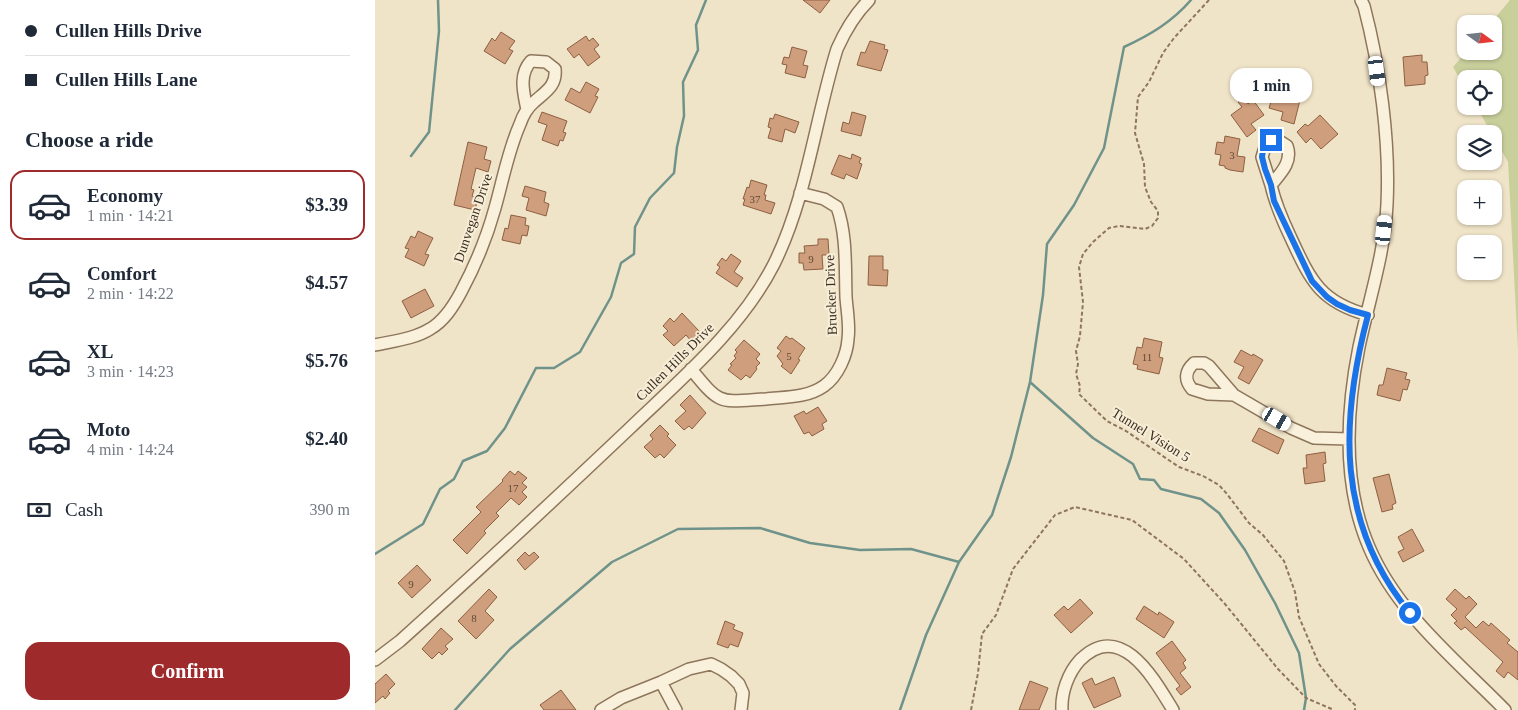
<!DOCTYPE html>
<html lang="en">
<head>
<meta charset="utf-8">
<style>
  :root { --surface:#fff; --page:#f6f6f7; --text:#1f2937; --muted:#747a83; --line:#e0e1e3; --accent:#9e2a2b }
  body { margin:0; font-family:Georgia,serif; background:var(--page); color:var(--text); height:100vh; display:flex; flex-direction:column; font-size:19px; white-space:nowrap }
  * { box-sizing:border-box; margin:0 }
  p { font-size:16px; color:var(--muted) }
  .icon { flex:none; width:28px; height:28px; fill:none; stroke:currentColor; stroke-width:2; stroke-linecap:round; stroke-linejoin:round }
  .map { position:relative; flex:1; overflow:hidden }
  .sheet { display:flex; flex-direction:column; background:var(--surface); width:375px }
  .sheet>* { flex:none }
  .guide { display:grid; align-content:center; height:110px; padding:0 25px; background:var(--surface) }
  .needle { width:32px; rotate:105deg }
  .tools { position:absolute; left:1082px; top:15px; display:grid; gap:10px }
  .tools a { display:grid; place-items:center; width:45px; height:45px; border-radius:10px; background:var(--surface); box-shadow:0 1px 4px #0004; font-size:25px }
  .end { position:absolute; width:22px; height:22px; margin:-11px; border:6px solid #1a73e8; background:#fff; box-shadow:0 0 0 2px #fff }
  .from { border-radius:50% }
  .bubble { position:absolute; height:35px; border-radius:15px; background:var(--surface); box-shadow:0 1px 4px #0004; font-size:16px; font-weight:600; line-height:35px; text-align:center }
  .car { position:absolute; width:15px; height:30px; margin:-15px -8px; border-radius:6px; box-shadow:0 0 4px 1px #0007; background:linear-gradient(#fff 24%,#345 0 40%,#fff 0 76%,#345 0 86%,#fff 0) }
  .guide b { display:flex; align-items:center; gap:18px; height:48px; font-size:19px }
  .guide b+b { border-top:1px solid var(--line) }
  .guide i { width:12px; height:12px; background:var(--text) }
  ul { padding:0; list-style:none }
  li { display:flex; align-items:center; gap:15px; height:70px; margin:0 10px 8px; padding:0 15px; border:2px solid transparent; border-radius:15px }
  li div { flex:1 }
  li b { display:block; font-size:19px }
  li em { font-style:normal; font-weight:600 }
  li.selected { border-color:var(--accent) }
  li>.icon { width:45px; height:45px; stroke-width:1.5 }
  h2 { padding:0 25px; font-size:22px; line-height:60px }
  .pay { display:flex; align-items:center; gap:12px; height:55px; padding:0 25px; font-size:19px }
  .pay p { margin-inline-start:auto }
  .button { display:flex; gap:10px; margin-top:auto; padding:10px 25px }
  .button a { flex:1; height:58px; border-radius:15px; background:var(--accent); color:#fff; font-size:20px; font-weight:600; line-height:58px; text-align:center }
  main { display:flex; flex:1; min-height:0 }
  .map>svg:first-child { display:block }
</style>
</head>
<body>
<main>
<section class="sheet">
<div class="guide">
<b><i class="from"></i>Cullen Hills Drive</b>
<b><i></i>Cullen Hills Lane</b>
</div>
<h2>Choose a ride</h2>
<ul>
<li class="selected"><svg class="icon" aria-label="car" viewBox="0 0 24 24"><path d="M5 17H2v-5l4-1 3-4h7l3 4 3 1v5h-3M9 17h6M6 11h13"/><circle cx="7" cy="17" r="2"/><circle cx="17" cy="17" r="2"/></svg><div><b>Economy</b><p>1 min · 14:21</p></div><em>$3.39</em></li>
<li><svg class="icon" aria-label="car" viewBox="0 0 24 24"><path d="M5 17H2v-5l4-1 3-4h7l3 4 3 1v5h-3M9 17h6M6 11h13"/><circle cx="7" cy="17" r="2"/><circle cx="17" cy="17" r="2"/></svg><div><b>Comfort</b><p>2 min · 14:22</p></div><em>$4.57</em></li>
<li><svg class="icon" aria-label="car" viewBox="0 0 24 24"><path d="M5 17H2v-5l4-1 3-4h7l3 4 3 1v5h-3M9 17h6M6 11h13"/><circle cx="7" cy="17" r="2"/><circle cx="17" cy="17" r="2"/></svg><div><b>XL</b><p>3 min · 14:23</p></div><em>$5.76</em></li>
<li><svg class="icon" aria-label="car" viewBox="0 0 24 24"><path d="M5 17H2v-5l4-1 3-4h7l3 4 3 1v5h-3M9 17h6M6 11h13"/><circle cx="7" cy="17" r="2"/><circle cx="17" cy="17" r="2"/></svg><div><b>Moto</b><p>4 min · 14:24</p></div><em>$2.40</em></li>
</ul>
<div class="pay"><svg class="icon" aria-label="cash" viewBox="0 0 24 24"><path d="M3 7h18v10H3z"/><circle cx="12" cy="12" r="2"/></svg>Cash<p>390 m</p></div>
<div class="button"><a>Confirm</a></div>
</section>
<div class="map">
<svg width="1143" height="710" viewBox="0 0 1143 710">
  <rect width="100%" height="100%" fill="#f0e4c8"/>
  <path fill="#c9cf9b" d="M1135 0H1143V350L1133 162 1119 137V134H1117L1101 106H1119V79H1091V90L1078 67 1092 51H1119V24H1115Z"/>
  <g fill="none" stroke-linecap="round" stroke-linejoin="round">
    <path stroke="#6f938a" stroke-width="2.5" d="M36 156 54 132 64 31 63 0
      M655 382 718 438 758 464 765 479 779 480 786 489 826 499 844 513 870 550 900 603 924 653 931 698 929 710
      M0 554 48 524 65 489 79 479 88 461 112 451 130 428 161 368H179L205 352 236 297 246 263 259 254 260 227 275 198 299 173 302 147 309 116 308 82 323 50 321 25 331 0
      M80 710 135 649 237 562 303 529 385 528 435 543 485 550 536 549 584 562
      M525 710 551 635 584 562 617 515 636 457 655 382 668 295 672 244 699 205 729 148 749 47C775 35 797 22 816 0"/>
  </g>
  <path fill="#cf9f7d" stroke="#8d5f41" d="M428 0H455L445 13Z
    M126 32 140 41 134 49 138 51 130 64 109 51 117 38 120 41Z
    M211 36 214 41 218 38 224 45 219 49 225 57 213 66 204 54 199 58 192 49Z
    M495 41 510 45 509 49 513 50 506 71 482 65 486 52 490 53Z
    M417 47 432 51 428 65 433 66 430 78 410 73 412 65 407 64 409 57 414 58Z
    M1047 55V62H1052L1053 75 1050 76V84L1030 86 1028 57Z
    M211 82 224 89 220 96 223 97 215 113 190 100 196 88 205 93Z
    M905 89 926 96 919 124 906 120 908 112 894 108 899 92 904 94Z
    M869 98 873 104 878 100 889 115 876 124 881 130 872 137 856 115 867 107 863 102Z
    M167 112 192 121 188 132 191 133 188 141 185 140 183 146 167 140 172 125 163 122Z
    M477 112 491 116 486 136 466 131 468 122 474 124Z
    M400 114 424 122 420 133 410 129 407 142 393 138 396 128 393 127 395 118 398 119Z
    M945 115 963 134 946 149 936 138 931 143 922 132 930 124 933 126Z
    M850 136 865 139 862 156 870 157 868 172 855 170 850 168V166L844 165 846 155 840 154 842 142 849 143Z
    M93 142 112 147 109 159 116 161 113 172 101 168 96 189 99 190 97 196 103 198 100 210 79 205Z
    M477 154 486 158 484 163 487 164 482 179 471 174 469 179 456 174 464 155 476 159Z
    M376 180 392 185 389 195H391L390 200 400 203 396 214 368 205 370 199H368L372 187 374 188Z
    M150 186 171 192 169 202 174 204 171 216 151 210 154 198 147 196Z
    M136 215 151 218 150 225 154 226 152 236 147 235 145 244 127 240 130 228 133 229Z
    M43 231 58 238 50 254 54 255 49 266 30 257 34 249 30 248 36 236 40 238Z
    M443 239H453L454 255H447L448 269 429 270 428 263H424V253H430L429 246 443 245Z
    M356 254 366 261 359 272 368 278 362 287 341 273 345 267 342 265 347 258 351 261Z
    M494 256H508V270H513L512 286 493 285Z
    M50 289 59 306 36 318 27 301Z
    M307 313 325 332 316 341 311 335 299 346 288 335 293 331 288 326 295 318 299 322Z
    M411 336 415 339 417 338 430 348 423 359 425 360 416 374 406 366 408 364 402 356 406 351 402 348Z
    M769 338 787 342 784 357 788 358 784 374 762 369 763 365 758 364 762 347 767 348Z
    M369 340 385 354 381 359 385 363 381 367 382 369 375 378 371 375 366 380 353 370 357 365 355 364 361 358 359 356 362 352 360 350Z
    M866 350 877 356 878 354 888 360 874 384 863 378 869 367 859 362Z
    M1012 368 1032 373 1030 379 1035 380 1032 390 1028 389 1025 401 1002 395 1004 385H1008Z
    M315 395 331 413 317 429 314 426 309 430 300 421 311 411 305 405Z
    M443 407 452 421 447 424 449 429 437 436 434 432 429 434 419 416 429 411 431 414Z
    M285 425 294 434 292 436 301 445 289 458 285 454 280 458 269 447 278 439 275 435Z
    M884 428 909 440 903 454 877 441Z
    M950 452 951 463 948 464 950 481 930 484 928 468H932L931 455Z
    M135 471 140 475 143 471 152 478 147 483 152 487 147 492 152 497 144 505 136 498 121 513 124 516 109 531 111 533 92 554 78 540 106 512 101 507 128 481 127 480Z
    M1014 474 1021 503 1017 505 1018 509 1007 512 998 478Z
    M1037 529 1049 551 1028 562 1023 552 1029 549 1023 537Z
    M150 552 154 556 159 552 164 557 150 570 142 560Z
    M42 565 56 580 37 598 23 583Z
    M114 589 122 597 110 611 119 620 101 639 83 621Z
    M1080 589 1091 599 1094 596 1102 604 1090 617 1101 628 1108 621 1114 626 1116 623 1135 640 1132 643 1143 652V680L1133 672 1129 678 1121 671 1128 662 1090 627 1086 630 1079 623 1082 621 1076 615 1082 609 1071 599Z
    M705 599 718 613 696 633 679 615 689 606 693 610Z
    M769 606 783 615 784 612 799 622 789 638 761 619Z
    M350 621 360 625 358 629 368 633 363 647 355 644 353 648 342 644Z
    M66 628 78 639 70 646 73 649 67 655 64 652 57 659 47 649Z
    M797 641 811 660 808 663 811 668 805 673 816 687 806 695 801 689 805 686 781 653Z
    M11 674 20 684 13 691 15 693 10 699 8 696 0 703V684Z
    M739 677 746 696 719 708 707 683 717 678 720 685Z
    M655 681 673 688 664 710H644Z
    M186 690 201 710H169L165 705Z"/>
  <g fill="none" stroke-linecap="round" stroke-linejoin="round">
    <g stroke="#8d765c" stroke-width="14">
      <path id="minor" d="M986 0 989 6C1005 67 1015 141 1012 204 1010 252 994 300 984 347 971 412 967 484 994 547 1022 613 1081 660 1130 710
        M896 185 887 157 891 144 901 139 912 146C918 162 905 174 896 185 900 203 907 219 915 236 935 279 944 302 993 315
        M0 345C18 341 39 339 55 329 69 321 78 307 86 292 100 266 112 237 120 208 128 180 133 151 145 124 148 115 152 108 159 102 170 92 182 86 180 69L171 62 156 61C143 75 149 94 152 110
        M316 369C346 406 344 402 391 399 410 397 432 398 449 386 463 376 472 355 473 339 475 326 472 311 471 297 470 267 472 235 462 207L449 199 425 193
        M859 395 833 394 817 389C809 380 810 371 819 363H829L834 366 859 395 916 428 939 438 974 439
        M0 660 25 641C102 572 178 501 254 429 305 380 366 329 399 264 432 197 440 120 462 49 470 31 480 14 494 0
        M286 682 301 710
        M226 710 246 698 286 682 314 669 336 664 346 669 356 676 364 684 368 693 366 710
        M687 710C686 693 693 673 705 660 746 619 779 679 798 710"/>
    </g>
    <path stroke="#8d765c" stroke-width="2" stroke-dasharray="4 2.5" stroke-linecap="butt" d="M834 0 799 38 788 53 774 82 763 97 760 133 769 164 770 187 776 202 783 211V218L777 226 770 229 744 226 734 228 718 242 708 254 704 267 708 302 705 336 701 351 703 364 701 374 705 386 704 394 732 421 751 431 804 467 828 476 844 485 852 494 874 523 888 535 909 561 920 592 924 617 944 664 961 686 980 705V710
      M596 710 603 673 607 634 621 615 638 569 680 515 700 507 757 520 809 559 850 604 903 669 931 698 959 710"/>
    <use href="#minor" stroke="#faf1dc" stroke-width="11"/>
  </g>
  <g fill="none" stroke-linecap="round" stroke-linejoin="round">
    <path stroke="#1a73e8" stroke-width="6" d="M896 140 891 144 888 150 887 157 890 169 896 185 899 201 937 281 952 297 962 304 975 310 993 315C965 421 961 523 1035 613"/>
  </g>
  <g text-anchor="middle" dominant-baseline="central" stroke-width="4" stroke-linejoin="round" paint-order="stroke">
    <g font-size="11" fill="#624a37">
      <text x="857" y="155">3</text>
      <text x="380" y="199">37</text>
      <text x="436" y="259">9</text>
      <text x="414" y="356">5</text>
      <text x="772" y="357">11</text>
      <text x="138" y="488">17</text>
      <text x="36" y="584">9</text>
      <text x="99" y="618">8</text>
    </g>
    <g font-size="14" fill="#3d2e20" stroke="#f7eed8">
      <text transform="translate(98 218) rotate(-71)">Dunvegan Drive</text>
      <text transform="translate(456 295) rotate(-92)">Brucker Drive</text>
      <text transform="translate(300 362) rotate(-45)">Cullen Hills Drive</text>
      <text transform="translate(776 435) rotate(32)">Tunnel Vision 5</text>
    </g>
  </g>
</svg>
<div class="tools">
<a><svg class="needle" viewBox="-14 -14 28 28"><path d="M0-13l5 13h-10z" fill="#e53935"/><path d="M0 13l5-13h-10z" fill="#747a83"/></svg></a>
<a><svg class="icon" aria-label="locate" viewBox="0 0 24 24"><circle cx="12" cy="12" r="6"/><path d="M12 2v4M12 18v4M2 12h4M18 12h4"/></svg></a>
<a><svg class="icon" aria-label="layers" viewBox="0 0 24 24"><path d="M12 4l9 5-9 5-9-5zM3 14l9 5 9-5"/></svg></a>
<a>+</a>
<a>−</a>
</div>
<i class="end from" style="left:1035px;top:613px"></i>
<i class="end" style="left:896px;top:140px"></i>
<div class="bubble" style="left:855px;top:68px;width:82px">1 min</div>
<i class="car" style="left:1002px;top:71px;rotate:173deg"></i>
<i class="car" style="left:1009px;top:230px;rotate:6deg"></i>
<i class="car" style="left:902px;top:419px;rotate:120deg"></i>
</div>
</main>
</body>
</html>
